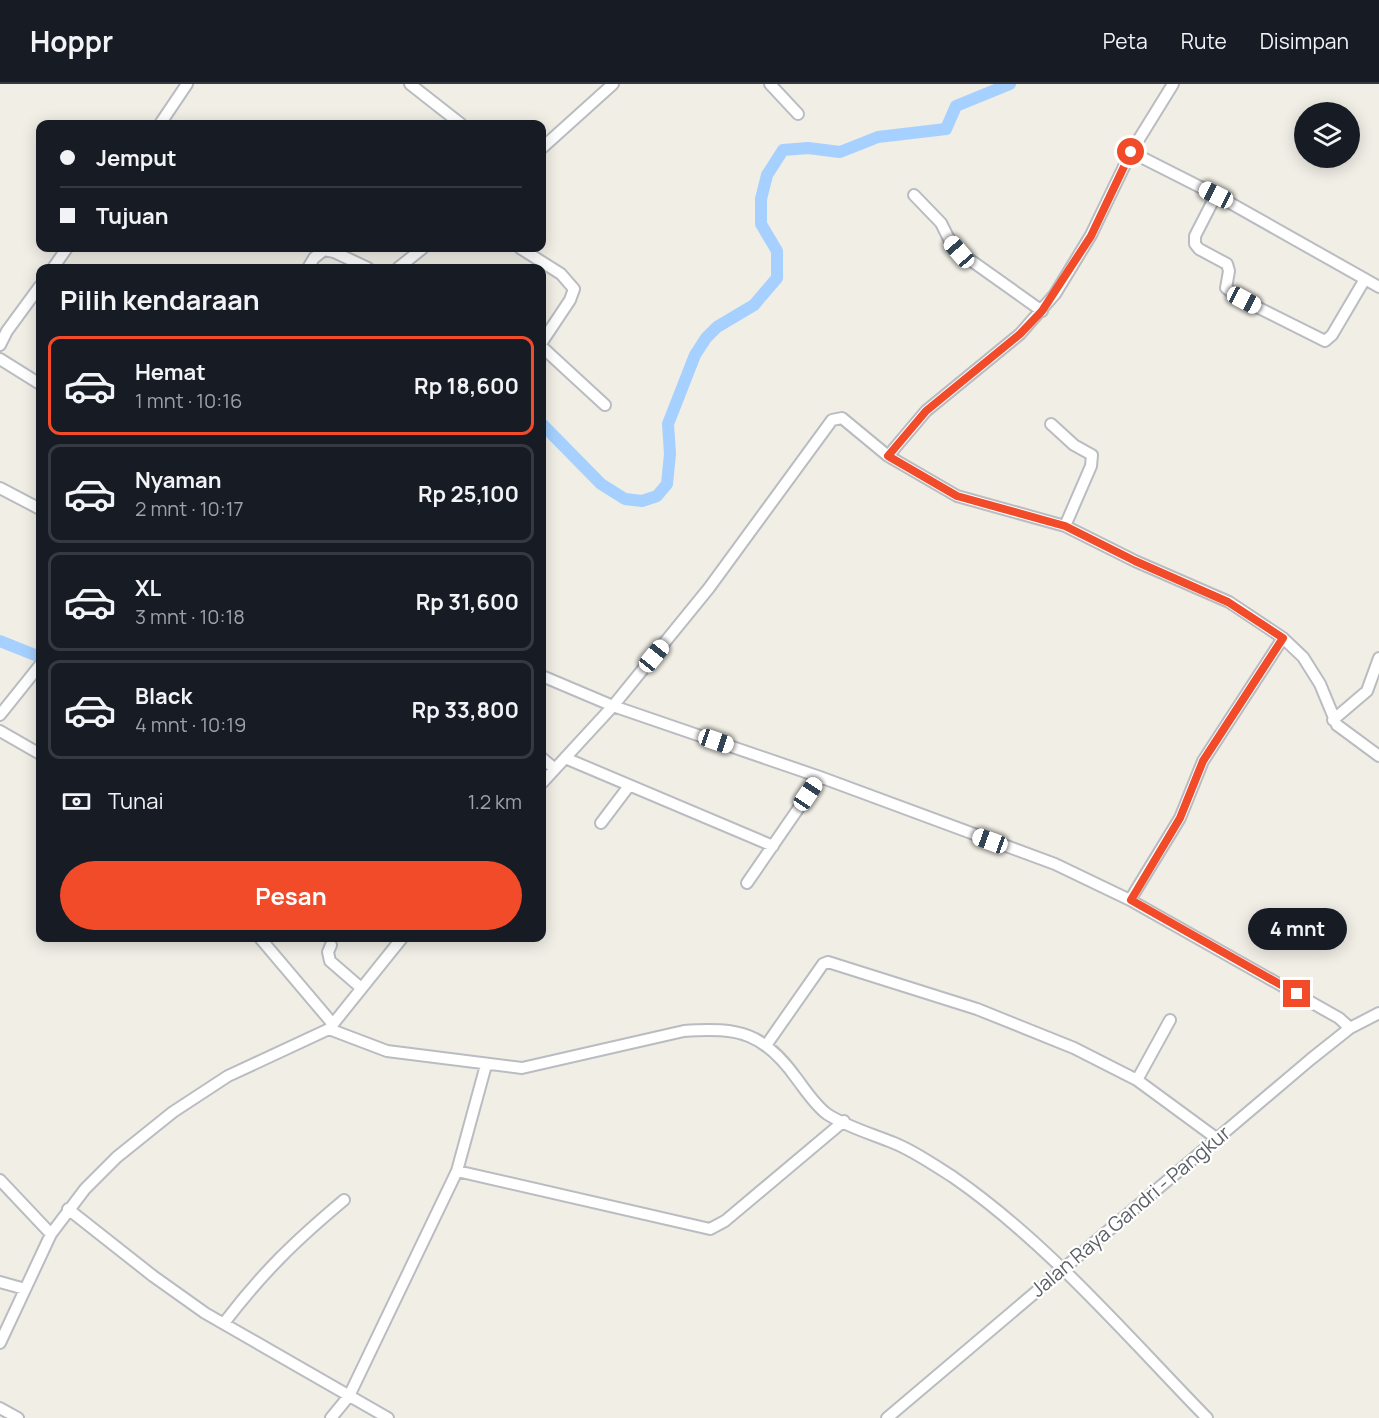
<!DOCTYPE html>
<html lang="id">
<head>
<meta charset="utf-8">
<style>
  :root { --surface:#171b24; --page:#242831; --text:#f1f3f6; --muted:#9ea1a6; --line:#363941; --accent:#f14b29 }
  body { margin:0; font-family:Manrope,sans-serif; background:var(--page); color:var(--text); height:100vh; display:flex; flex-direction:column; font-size:22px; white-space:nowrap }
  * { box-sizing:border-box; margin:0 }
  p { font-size:20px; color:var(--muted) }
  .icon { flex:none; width:33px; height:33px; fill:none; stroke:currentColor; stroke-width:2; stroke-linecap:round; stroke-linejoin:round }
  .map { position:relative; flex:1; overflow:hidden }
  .panel { position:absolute; left:36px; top:180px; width:510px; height:678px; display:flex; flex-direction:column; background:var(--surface); border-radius:12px; box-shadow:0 3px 15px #0003 }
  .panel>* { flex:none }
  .top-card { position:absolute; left:36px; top:36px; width:510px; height:132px; border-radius:12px; box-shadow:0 3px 15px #0003; display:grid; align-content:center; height:132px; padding:0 24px; background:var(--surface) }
  .controls { position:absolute; left:1294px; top:18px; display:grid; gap:12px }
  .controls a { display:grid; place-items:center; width:66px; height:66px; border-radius:50%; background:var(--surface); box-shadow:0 3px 15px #0003; font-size:30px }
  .end { position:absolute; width:27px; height:27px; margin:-14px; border:8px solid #f14b29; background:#fff; box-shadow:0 0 0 3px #fff }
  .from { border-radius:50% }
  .bubble { position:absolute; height:42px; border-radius:21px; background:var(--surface); box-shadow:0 3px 15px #0003; font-size:20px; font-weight:700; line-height:42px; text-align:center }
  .car { position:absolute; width:18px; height:36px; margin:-18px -9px; border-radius:8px; box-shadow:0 0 4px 2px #0007; background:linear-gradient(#fff 24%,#345 0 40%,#fff 0 76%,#345 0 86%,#fff 0) }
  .top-card b { display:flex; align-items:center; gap:21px; height:57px; font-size:22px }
  .top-card b+b { border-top:2px solid var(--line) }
  .top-card i { width:15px; height:15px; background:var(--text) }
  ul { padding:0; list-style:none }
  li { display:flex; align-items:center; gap:18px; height:99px; margin:0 12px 9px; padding:0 12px; border:3px solid var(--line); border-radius:12px }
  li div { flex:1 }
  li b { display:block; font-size:22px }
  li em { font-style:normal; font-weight:700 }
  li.on { border-color:var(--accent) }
  li>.icon { width:54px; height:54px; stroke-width:1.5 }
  h2 { padding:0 24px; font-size:27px; line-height:72px }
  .pay { display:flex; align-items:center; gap:15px; height:66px; padding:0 24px; font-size:22px }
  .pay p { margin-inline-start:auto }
  .button { display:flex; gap:12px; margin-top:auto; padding:12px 24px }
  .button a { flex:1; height:69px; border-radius:36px; background:var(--accent); color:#fff; font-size:24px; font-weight:700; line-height:69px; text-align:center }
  header { display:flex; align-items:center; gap:36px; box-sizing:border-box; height:84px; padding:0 30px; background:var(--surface); border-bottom:2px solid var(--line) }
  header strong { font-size:28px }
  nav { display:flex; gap:33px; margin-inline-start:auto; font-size:21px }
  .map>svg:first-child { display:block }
</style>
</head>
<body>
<header>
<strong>Hoppr</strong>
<nav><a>Peta</a><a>Rute</a><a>Disimpan</a></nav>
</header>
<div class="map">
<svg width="1379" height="1334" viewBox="0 0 1379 1334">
  <rect width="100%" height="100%" fill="#f0eee5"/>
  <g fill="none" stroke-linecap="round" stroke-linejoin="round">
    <path stroke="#a5d0ff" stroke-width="12" d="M542 340 601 400 625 415 642 417 657 412 667 400 670 370 668 340 695 271 706 254 717 243 754 221 777 194V167L761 140V115L767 91 783 66 808 64 840 68 878 53 946 45 956 22 1010 0
      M0 557 40 573"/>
    <g stroke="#b9bcc1" stroke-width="14">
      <path id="minor" d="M410 0 461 40
        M770 0 798 30
        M160 40 187 0
        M542 64 613 0
        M1131 68 1216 111 1379 203
        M914 111 941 139 951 159 959 168 1042 227
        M1216 111 1195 152V160L1199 165 1227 180 1229 187 1226 204 1243 216 1325 257 1332 251 1365 195
        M520 164 561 190 574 205 570 216 542 258
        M53 184 67 164
        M308 184 314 174 324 166 334 168 368 184
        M398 184 423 164
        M0 261 7 247 40 202
        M542 263 605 321
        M0 275 40 300
        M1051 340 1074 361 1092 371 1091 382 1065 442
        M888 372 957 412 1065 442 1135 477 1229 518 1283 554 1303 573 1320 600 1337 641 1379 672
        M0 404 40 425
        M542 592 613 622 820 693 1055 780 1130 816 1339 934 1350 944
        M0 631 40 581
        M1333 636 1367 607 1379 574
        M0 647 40 670
        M542 674 555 685
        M565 674 773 762
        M542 699 613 622 709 504 832 336 842 334 888 372 926 327 1020 250 1055 210 1091 151 1131 68 1173 0
        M601 739 629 702
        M747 799 820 693
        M1130 816 1180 734 1203 677 1283 554
        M260 854 332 939
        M331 861 328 868 330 877 360 903
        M329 945 387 967 522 984 684 947C740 943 764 949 797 995 806 1007 815 1021 827 1030 847 1043 872 1050 894 1059 914 1067 934 1081 953 1093 1047 1158 1127 1252 1207 1334
        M767 960 823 880 828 878 977 925 1074 964 1137 996 1216 1054
        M1137 996 1170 936
        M457 1087 710 1145 725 1137 844 1037
        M0 1096 51 1150
        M68 1125 153 1192 205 1229 388 1334
        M0 1198 25 1205
        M224 1239C263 1188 295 1157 344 1116
        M0 1259 51 1150 85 1105 117 1073 173 1028 228 992 329 945 402 854
        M0 1324 18 1334
        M331 1334 349 1312 457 1087 486 981
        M887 1334 1311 975 1350 944 1379 929"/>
    </g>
    <use href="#minor" stroke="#fff" stroke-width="10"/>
  </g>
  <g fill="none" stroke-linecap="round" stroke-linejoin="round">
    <path stroke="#f14b29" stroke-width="8" d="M1131 68 1091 152 1042 227 1020 250 926 327 888 372 957 412 1065 442 1135 477 1228 518 1283 554 1203 677 1180 734 1131 816 1297 910"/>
  </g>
  <g text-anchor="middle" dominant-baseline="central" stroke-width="4.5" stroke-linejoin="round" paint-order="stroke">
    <g font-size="20" fill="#5c6066" stroke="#fff">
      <text transform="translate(1130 1127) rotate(-40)">Jalan Raya Gandri - Pangkur</text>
    </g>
  </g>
</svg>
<div class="controls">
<a><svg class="icon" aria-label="layers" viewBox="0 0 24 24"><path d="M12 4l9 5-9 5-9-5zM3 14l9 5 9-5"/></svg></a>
</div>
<i class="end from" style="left:1131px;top:68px"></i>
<i class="end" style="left:1297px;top:910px"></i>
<div class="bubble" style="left:1248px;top:824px;width:99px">4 mnt</div>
<i class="car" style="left:1216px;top:111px;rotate:297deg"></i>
<i class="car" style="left:959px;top:168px;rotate:319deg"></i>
<i class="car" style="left:1244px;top:216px;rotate:118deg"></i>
<i class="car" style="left:654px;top:572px;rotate:39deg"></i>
<i class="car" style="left:716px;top:657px;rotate:109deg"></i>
<i class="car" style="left:808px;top:710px;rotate:34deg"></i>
<i class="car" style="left:990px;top:757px;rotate:290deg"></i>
<div class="top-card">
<b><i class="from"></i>Jemput</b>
<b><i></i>Tujuan</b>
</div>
<section class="panel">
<h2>Pilih kendaraan</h2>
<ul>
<li class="on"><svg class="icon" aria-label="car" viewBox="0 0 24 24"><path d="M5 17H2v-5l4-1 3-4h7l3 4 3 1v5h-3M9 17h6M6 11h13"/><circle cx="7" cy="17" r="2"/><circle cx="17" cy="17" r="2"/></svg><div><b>Hemat</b><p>1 mnt · 10:16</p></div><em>Rp 18,600</em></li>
<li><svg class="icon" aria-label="car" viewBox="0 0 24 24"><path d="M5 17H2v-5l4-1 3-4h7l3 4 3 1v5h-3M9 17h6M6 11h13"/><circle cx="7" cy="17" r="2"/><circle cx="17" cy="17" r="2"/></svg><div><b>Nyaman</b><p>2 mnt · 10:17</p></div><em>Rp 25,100</em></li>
<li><svg class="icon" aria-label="car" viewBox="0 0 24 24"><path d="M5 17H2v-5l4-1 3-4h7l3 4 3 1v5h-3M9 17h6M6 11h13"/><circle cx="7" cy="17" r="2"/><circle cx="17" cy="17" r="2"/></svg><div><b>XL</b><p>3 mnt · 10:18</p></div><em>Rp 31,600</em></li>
<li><svg class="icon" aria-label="car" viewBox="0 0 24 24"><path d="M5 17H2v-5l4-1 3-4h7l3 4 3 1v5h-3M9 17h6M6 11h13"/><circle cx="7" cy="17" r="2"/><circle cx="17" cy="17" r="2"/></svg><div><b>Black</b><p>4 mnt · 10:19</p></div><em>Rp 33,800</em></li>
</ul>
<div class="pay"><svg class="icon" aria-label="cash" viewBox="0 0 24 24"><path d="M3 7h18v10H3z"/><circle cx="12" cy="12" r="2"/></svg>Tunai<p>1.2 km</p></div>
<div class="button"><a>Pesan</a></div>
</section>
</div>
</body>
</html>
